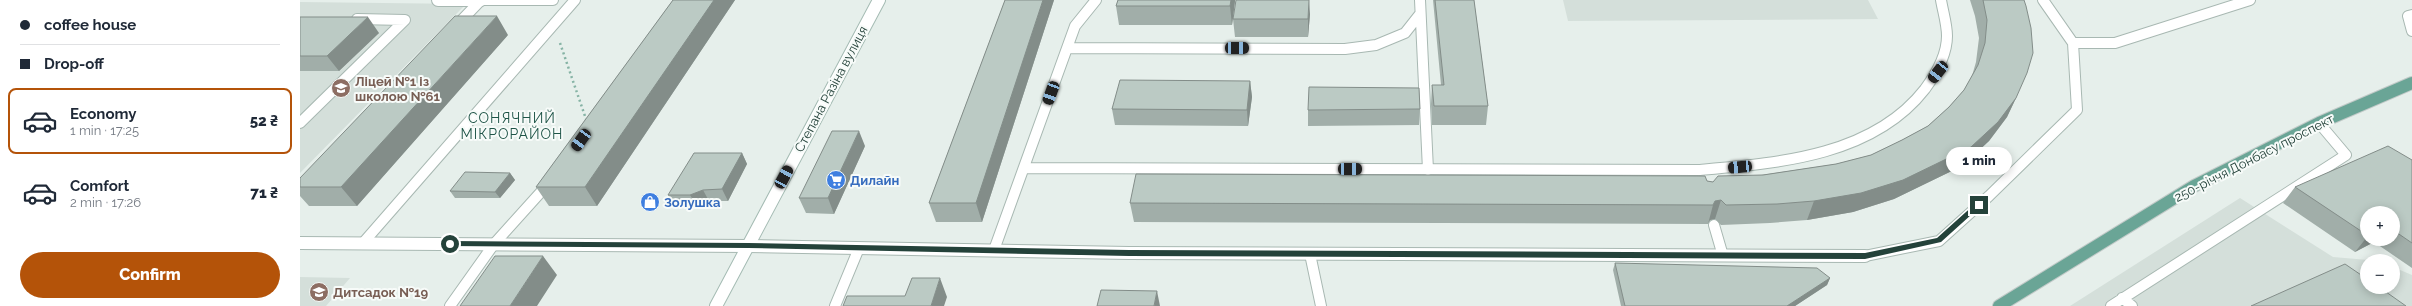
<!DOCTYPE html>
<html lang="en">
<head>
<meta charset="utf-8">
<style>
  :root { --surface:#fff; --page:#f2f2f3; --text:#1f2937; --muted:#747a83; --line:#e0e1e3; --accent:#b45309 }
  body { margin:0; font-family:Raleway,sans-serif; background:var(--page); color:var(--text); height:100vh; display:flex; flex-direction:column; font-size:15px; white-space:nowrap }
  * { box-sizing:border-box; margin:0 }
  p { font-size:13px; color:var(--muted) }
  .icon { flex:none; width:22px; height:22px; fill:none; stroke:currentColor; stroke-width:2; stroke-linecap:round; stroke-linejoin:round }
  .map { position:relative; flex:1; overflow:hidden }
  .side { display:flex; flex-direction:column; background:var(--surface); width:300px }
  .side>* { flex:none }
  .hud { display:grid; align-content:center; height:88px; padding:0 20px; background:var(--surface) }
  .controls { position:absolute; left:2060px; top:206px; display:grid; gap:8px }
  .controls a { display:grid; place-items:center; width:40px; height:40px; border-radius:50%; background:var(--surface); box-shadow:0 2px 10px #0003; font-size:20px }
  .end { position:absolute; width:18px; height:18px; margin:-9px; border:5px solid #24423a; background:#fff; box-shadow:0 0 0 2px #fff }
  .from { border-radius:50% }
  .bubble { position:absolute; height:28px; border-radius:14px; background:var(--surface); box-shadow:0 2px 10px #0003; font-size:13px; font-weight:800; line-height:28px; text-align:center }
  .car { position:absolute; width:12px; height:24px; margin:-12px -6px; border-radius:5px; box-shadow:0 0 3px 1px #0007; background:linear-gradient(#222 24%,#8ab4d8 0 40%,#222 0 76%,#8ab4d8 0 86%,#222 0) }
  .hud b { display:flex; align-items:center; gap:14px; height:38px; font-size:15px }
  .hud b+b { border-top:1px solid var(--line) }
  .hud i { width:10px; height:10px; background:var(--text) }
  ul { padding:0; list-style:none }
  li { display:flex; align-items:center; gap:12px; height:66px; margin:0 8px 6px; padding:0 12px; border:2px solid transparent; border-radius:8px }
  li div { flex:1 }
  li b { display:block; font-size:15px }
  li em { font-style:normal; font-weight:800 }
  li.current { border-color:var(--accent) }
  li>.icon { width:36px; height:36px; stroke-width:1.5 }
  .cta { display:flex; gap:8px; margin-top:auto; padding:8px 20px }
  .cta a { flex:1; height:46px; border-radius:24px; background:var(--accent); color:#fff; font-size:16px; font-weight:800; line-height:46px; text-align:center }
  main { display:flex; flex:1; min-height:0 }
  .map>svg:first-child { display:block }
</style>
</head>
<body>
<main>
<section class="side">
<div class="hud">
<b><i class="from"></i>coffee house</b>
<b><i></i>Drop-off</b>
</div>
<ul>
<li class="current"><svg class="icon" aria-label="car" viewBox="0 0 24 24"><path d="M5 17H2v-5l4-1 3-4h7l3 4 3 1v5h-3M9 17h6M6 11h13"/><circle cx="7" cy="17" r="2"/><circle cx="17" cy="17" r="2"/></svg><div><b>Economy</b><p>1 min · 17:25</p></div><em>52 ₴</em></li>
<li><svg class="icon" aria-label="car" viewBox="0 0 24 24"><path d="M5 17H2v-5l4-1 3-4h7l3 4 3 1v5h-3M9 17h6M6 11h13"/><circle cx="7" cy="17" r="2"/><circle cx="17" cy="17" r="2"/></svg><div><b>Comfort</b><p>2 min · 17:26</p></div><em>71 ₴</em></li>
</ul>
<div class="cta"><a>Confirm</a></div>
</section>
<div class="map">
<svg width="2112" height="306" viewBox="0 0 2112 306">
  <rect width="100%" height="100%" fill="#e6efeb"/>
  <path fill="#d4dfda" d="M1263 0H1568L1578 19 1268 21Z
    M0 2 166 4 0 173Z
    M1940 198 2033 257 2080 261H2067V287H2093V267L2112 275V306H1770Z
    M0 277 50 278 26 306H0Z"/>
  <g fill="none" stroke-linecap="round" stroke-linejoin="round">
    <g stroke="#a8b8b2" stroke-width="12">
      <path id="lane" d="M181 0H253
        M1120 0 1128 170
        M2112 15 2108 16 2112 31
        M57 19 105 20
        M156 26 181 0
        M1773 43H1815L1950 0
        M768 48 1045 49 1076 45 1105 33 1120 14
        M0 123 105 20
        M724 168 1400 170C1479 163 1573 156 1625 89 1636 74 1647 55 1647 36 1647 24 1643 12 1641 0
        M1414 225 1423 256
        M63 243 275 0
        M694 250 775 26 796 0
        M1010 254 1021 306
        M1565 256 1639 241 1689 196 1777 110 1773 43 1743 0
        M1822 298 1832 306
        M150 306 194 244 249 183
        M535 306 559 248
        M1811 306 2046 155 2019 123"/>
    </g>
    <g stroke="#a8b8b2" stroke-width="14">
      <path id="street" d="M138 0H181
        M0 243 448 246 829 253 1565 256"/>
    </g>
    <g stroke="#a4bbb3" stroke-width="14">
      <path id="secondary" d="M416 306 579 0"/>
    </g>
    <g stroke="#c2cac8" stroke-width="14">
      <path id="primary" d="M1699 306 1894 186 2019 123 2112 83"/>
    </g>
    <path stroke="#86b3a5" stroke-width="2.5" stroke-dasharray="2 3" stroke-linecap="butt" d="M260 43 287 122"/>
    <use href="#lane" stroke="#fff" stroke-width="10"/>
    <use href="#street" stroke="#fff" stroke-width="12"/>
    <use href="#secondary" stroke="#fff" stroke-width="12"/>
    <use href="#primary" stroke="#6aa596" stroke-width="12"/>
  </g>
  <path fill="#a1aea9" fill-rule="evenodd" d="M373 0H435L297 206H249L236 187Z
    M705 0H754L682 222H636L629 203Z
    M818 0H935V1L932 25H819L816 6Z
    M1133 0H1174L1188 106 1186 125H1132L1131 104 1132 85H1141Z
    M1670 0H1724L1716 98 1707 117 1689 141 1662 166 1594 199 1553 212 1507 220 1470 223 1421 225 1415 219 1410 220 1408 224 834 222 830 203 1407 181 1413 182 1536 164 1571 155 1602 140 1628 126 1649 107 1664 90 1672 76 1676 62 1679 38 1675 16Z
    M1010 14 1008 37H935L933 19Z
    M0 17 79 33 39 71H0Z
    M208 35 57 206H9L0 196V178Z
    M950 81 952 97 948 126 815 125 812 109Z
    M1120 109 1119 125 1008 126V110Z
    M565 146 534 214 506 213 499 198Z
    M442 153 447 164 428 201H409L397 206H374L368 195Z
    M2112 160V268L2074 242 2055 252 1983 203 1995 187ZM2067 213H2093V239H2067Z
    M210 173 215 180 200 198H155L150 191Z
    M1315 263 1530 278 1527 285 1495 306H1321L1313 270Z"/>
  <path fill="#838d89" d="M414 0H435L297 206 285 187Z
    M743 0H754L682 222 676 203Z
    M931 0H935V1L932 25 930 6Z
    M1009 0 1010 14 1008 37V19Z
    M197 16 208 35 57 206 41 187Z
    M68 17 79 33 39 71 27 56Z
    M950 81 952 97 948 126 947 110Z
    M1716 98 1707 117 1689 141 1662 166 1594 199 1553 212 1507 220 1514 201Z
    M559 131 565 146 534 214 528 198Z
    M442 153 447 164 428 201 422 189Z
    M210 173 215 180 200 198 195 192Z
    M403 190 409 201 397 206 390 195Z
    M1421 200 1415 219 1410 220 1408 224 1413 205 1415 201Z
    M2067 237V239H2077L2074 242 2055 252Z
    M243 256 257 275 237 306H210Z
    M640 278 647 297 644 306H631Z
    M1530 278 1527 285 1495 306H1487Z
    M857 291 860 306H854Z"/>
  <path fill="#bbcac4" stroke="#838d89" d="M373 0H414L285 187H236Z
    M705 0H743L676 203H629Z
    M818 0H931L930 6H816Z
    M936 0H1009L1008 19H933Z
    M1135 0H1174L1188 106H1134L1132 85H1144Z
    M1683 0H1724L1726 6 1731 28 1733 53 1727 73 1716 98 1698 122 1671 147 1603 180 1561 193 1514 201 1477 204 1426 205 1421 200 1415 201 1413 205 830 203 836 174 1405 176 1407 181 1413 182 1418 176 1463 175 1536 164 1571 155 1602 140 1628 126 1649 107 1664 90 1678 65 1685 43 1687 20Z
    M155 16H197L41 187H0V178Z
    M0 17H68L27 56H0Z
    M820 80 950 81 947 110 812 109Z
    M1009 87 1119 88 1120 109 1008 110Z
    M532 131H559L528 198H499Z
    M2088 146 2112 160V243L2093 230V213H2067V235L1995 187Z
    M394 153H442L422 189 403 190 390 195H368Z
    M165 172 210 173 195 192 150 191Z
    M195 256H243L210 306H160Z
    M1315 263 1517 268 1530 278 1487 306H1325Z
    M2045 264 2067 279V287H2079L2106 306H1951Z
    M612 278H640L631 306H543L547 296H605Z
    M801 290 857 291 854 306H797Z"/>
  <path fill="#24423a" d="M1676 203 1682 205 1641 242 1565 259 829 256 448 248 150 246 147 244 150 241 448 243 829 250 1565 253 1637 238Z"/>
  <defs>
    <g id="school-disc" transform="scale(1)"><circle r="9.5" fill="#8d6e63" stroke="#f7fbf9"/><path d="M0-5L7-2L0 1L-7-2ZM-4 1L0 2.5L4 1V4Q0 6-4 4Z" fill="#fff"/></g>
    <g id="supermarket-disc" transform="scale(1)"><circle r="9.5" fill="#3f7fe0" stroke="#f7fbf9"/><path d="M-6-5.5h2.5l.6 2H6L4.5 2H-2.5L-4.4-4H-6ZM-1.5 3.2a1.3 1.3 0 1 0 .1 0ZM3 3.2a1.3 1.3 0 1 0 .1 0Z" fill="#fff"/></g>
    <g id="shop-disc" transform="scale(1)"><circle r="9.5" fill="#3f7fe0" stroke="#f7fbf9"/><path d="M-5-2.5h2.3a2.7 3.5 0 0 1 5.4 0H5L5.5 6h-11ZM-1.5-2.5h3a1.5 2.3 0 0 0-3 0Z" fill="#fff"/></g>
  </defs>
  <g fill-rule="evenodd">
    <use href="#school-disc" x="41" y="88"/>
    <use href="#supermarket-disc" x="536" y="180"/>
    <use href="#shop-disc" x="350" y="202"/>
    <use href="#school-disc" x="19" y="292"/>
  </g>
  <g text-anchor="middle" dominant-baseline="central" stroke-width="4" stroke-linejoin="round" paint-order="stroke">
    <g font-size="13" font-weight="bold" fill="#785e54" stroke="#f7fbf9" text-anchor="start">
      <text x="55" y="81">Ліцей №1 із<tspan x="55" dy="15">школою №61</tspan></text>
      <text x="33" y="292">Дитсадок №19</text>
    </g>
    <g font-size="13" fill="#24423a" stroke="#f7fbf9">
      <text transform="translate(531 89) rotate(-62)">Степана Разіна вулиця</text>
      <text transform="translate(1954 158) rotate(-27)">250-річчя Донбасу проспект</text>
    </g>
    <g font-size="13" font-weight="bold" fill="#366cbe" stroke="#f7fbf9" text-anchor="start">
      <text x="550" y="180">Дилайн</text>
      <text x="364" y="202">Золушка</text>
    </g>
    <g font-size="14" letter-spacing="1" fill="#1f5548" stroke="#f7fbf9">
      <text x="212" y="118">СОНЯЧНИЙ<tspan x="212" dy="16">МІКРОРАЙОН</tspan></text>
    </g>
  </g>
</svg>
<div class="controls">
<a>+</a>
<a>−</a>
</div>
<i class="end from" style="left:150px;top:244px"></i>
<i class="end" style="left:1679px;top:205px"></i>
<div class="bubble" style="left:1646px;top:147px;width:66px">1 min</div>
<i class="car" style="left:937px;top:48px;rotate:90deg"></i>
<i class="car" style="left:1638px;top:72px;rotate:218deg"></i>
<i class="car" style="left:751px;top:93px;rotate:200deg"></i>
<i class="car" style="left:281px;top:140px;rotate:216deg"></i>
<i class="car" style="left:1440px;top:167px;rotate:265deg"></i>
<i class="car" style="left:1050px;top:169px;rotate:90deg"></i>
<i class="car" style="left:484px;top:177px;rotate:28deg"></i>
</div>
</main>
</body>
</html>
